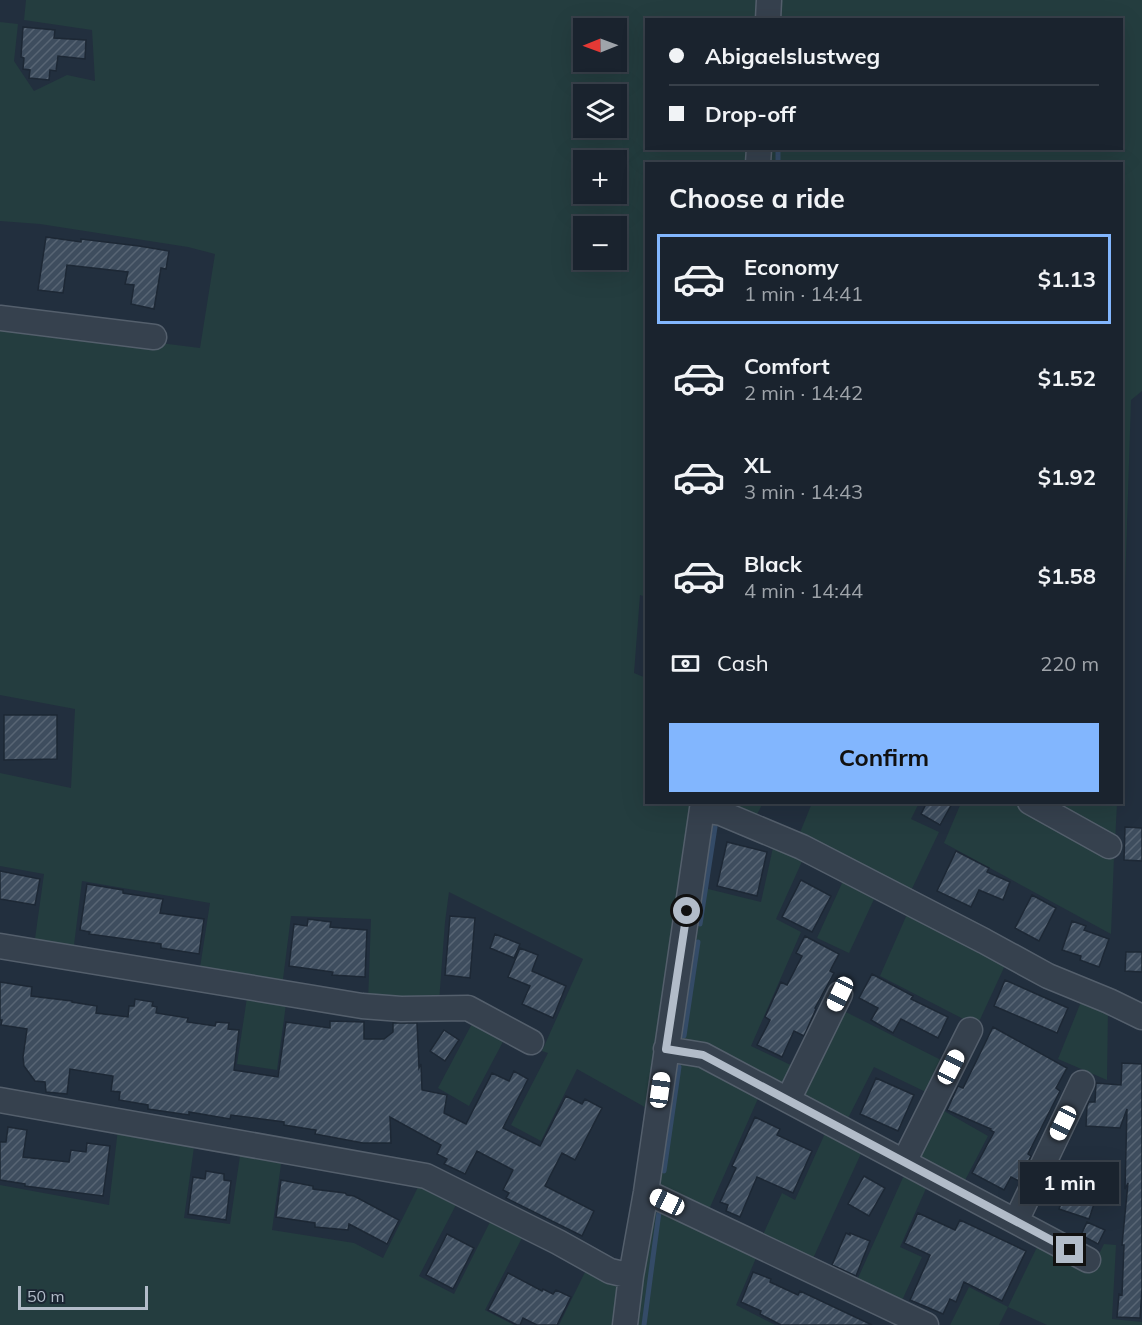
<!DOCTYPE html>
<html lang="en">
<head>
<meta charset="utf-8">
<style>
  :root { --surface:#1a232e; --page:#232b36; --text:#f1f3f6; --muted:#9fa4aa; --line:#38404a; --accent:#82b6fe }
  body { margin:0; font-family:Mulish,sans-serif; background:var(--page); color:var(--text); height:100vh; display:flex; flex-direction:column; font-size:22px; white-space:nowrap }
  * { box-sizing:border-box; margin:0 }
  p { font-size:20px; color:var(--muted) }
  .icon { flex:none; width:33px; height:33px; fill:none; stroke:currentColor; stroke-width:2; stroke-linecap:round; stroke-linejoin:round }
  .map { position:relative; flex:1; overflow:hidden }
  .details { position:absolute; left:645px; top:162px; width:478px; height:642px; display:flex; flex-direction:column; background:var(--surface); border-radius:0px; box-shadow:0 6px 24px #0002,0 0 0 2px var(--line) }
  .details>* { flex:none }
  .hud { position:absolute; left:645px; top:18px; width:478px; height:132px; border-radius:0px; box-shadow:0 6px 24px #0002,0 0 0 2px var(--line); display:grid; align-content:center; height:132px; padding:0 24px; background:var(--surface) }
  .needle { width:39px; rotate:269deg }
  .tools { position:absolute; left:573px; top:18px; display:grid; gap:12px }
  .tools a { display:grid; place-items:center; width:54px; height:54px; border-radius:0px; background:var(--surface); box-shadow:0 6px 24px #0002,0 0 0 2px var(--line); font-size:30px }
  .scale { position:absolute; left:18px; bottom:15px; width:130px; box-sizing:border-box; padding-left:6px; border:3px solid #b2bcc9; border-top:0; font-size:16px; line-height:21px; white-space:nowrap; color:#b2bcc9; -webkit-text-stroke:4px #1b2633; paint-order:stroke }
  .end { position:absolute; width:27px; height:27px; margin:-14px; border:8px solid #b2bcc9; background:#111; box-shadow:0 0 0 3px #111 }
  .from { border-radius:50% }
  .bubble { position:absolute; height:42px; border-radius:0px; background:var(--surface); box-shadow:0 6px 24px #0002,0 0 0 2px var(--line); font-size:20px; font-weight:700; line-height:42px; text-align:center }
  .car { position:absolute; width:18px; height:36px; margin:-18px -9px; border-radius:8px; box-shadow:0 0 4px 2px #0007; background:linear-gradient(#fff 24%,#345 0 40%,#fff 0 76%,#345 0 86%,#fff 0) }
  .hud b { display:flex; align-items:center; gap:21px; height:57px; font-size:22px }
  .hud b+b { border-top:2px solid var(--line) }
  .hud i { width:15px; height:15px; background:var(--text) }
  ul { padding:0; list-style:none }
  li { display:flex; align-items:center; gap:18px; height:90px; margin:0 12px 9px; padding:0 12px; border:3px solid transparent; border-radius:0px }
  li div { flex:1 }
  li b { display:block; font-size:22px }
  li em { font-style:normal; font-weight:700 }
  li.selected { border-color:var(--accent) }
  li>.icon { width:54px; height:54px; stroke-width:1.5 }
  h2 { padding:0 24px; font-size:27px; line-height:72px }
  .pay { display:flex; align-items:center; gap:15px; height:66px; padding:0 24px; font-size:22px }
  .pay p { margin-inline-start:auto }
  .cta { display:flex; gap:12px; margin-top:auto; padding:12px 24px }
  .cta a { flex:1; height:69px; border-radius:0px; background:var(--accent); color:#111; font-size:24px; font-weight:700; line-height:69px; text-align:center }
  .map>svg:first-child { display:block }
</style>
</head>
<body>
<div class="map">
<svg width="1142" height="1325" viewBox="0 0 1142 1325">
  <defs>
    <pattern id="building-hatch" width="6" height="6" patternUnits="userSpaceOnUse" patternTransform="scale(1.5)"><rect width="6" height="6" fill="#3e4d5e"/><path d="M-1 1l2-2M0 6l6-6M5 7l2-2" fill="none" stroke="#586574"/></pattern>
  </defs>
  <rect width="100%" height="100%" fill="#222f3e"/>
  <path fill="#243d3f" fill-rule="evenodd" d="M26 0H764L763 19 646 20V148L753 149 752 163 646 164V597L640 595 634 673 646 678V802L697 803 650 1110 577 1069 541 1141 511 1125 548 1053 542 1051 583 959 449 892 445 922 439 1002H368L371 919 291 916 282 987 199 974 210 903 82 881 73 953 34 946 44 874 0 866V773L71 788 75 709 0 695V323L200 348 215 254 188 247 40 224 0 221V22L18 24 14 61 34 91 67 75 95 81 92 30 24 20ZM584 28H616V62H584ZM584 94H616V128H584ZM584 160H616V194H584ZM584 226H616V260H584Z
    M774 0H1142V391L1131 400 1122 680V164H763L764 148H1122V20L773 19Z
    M714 803H763L754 820Z
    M812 803H919L911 819 939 832 908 897 797 840Z
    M961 803H1020L1114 856 1111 934 944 843Z
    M1041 803H1117L1115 843Z
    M774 843 804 857 776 919 801 932 751 1046 799 1069 787 1094 679 1042 696 886 761 902Z
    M843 881 875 897 849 953 817 938Z
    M908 912 1007 961 977 1026 880 976Z
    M248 991 287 997 277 1070 237 1064Z
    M1083 997 1108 1008 1107 1080 1058 1059Z
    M838 1008 947 1063 932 1095 874 1067 845 1124 796 1098Z
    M475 1018 506 1036 469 1106 438 1088Z
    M687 1058 760 1094 707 1214 654 1187 669 1062Z
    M937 1107 988 1136 961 1188 910 1160Z
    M118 1129 195 1140 184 1218 230 1224 241 1149 282 1157 272 1230 354 1243 383 1258 421 1181 458 1201 419 1276 454 1294 493 1216 525 1232 485 1310 514 1325H0V1185L109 1205Z
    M827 1129 864 1147 810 1265 760 1241 782 1193 795 1200Z
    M905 1173 928 1184 900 1247 922 1257 899 1307 854 1287Z
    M649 1201 759 1251 736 1305 775 1325H631Z
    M1039 1243 1091 1270 1104 1244 1116 1245 1112 1319 1142 1322V1325H1047L1008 1307 999 1325H950L969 1287 1008 1307Z
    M588 1266 620 1285V1325H559Z"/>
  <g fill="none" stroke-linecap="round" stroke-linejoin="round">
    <path stroke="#344b67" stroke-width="5" d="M778 164V148
      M700 924 715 827
      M684 1036 698 942
      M664 1171 679 1067
      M644 1325 659 1212"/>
  </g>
  <path fill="url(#building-hatch)" stroke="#1d2835" stroke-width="1.5" d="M23 27 55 30 54 38 86 40 85 59 58 56 56 71 50 70 49 80 29 78 30 70 23 69 24 58 21 57Z
    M46 237 81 242V239L139 246 169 251 166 269 161 268 154 309 131 304 134 285 125 284 128 272 67 265 63 293 38 290Z
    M4 715H57V759L4 760Z
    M927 802H953L940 825 921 814Z
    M1125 827 1142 828V861L1124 860Z
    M727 842 767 852 757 896 717 886Z
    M956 851 989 868 987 872 1010 882 1003 900 979 890 971 907 937 891Z
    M0 871 40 879 35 905 0 899Z
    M801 880 831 896 812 932 782 917Z
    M87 884 123 890V893L163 899 160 913 204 919 199 954 161 948V944L89 934 90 932 80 930Z
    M1032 895 1056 908 1039 941 1015 928Z
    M450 916 475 918 470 978 445 975Z
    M308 919 331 922 330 927 367 930 365 977 332 975 333 972 289 966 294 924 307 926Z
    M1072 921 1086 926 1084 930 1109 939 1099 967 1080 960 1081 956 1062 950Z
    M495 934 520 944 514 958 490 948Z
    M805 936 839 954 830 971 834 973 815 1008 816 1009 804 1036 794 1031 782 1057 757 1045 770 1020 765 1017 781 982 787 985 802 956 796 953Z
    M520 948 538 955 532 971 566 986 553 1018 522 1004 530 986 508 977Z
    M1126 952H1142V972L1125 971Z
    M872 974 913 996 911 999 948 1017 938 1038 901 1019 893 1033 871 1020 878 1008 859 998Z
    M1005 980 1068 1008 1057 1033 994 1006Z
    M0 982 32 987 31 996 72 1001V1002L97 1006 96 1013 128 1017 129 1006H134L135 999 153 1002 152 1006 157 1007 156 1013 188 1018 187 1022 215 1026 216 1022 229 1023 228 1029 239 1030 234 1070 278 1077 286 1022 330 1028V1021L364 1022V1039H384L393 1032V1023H417L419 1068 421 1064 422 1090 447 1095 444 1113 466 1124 492 1073 509 1081 514 1071 528 1079 503 1128 540 1146 566 1096 582 1104 585 1099 602 1108 575 1160 562 1153 545 1186 594 1211 582 1236 506 1198 509 1193 503 1190 513 1170 477 1151 465 1174 444 1164 447 1159 437 1154 441 1145 390 1117 391 1143H363L315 1134 316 1130 284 1125V1122L231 1115 230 1119 189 1112V1115L148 1109V1105L119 1100 120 1092 111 1091 113 1076 70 1069 67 1094 46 1092 45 1082 35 1081 24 1066 23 1057 27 1029 1 1025 2 1020H0Z
    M993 1027 1067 1068 1056 1088 1060 1091 1028 1154 1031 1156 1019 1181 1011 1177 1004 1190 972 1173 994 1132 990 1130 991 1129 947 1110 958 1086 963 1088Z
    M444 1030 459 1040 445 1061 430 1051Z
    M1122 1063 1142 1064V1289L1140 1318 1117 1317 1119 1294 1122 1295 1124 1245H1122L1128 1183 1125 1189 1127 1109 1120 1128 1086 1126 1087 1106 1089 1102H1095L1096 1083 1121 1085Z
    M876 1078 914 1095 898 1131 860 1114Z
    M755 1117 780 1129 777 1135 812 1151 793 1193 757 1177 740 1217 726 1211 728 1205 720 1202 736 1168 732 1166Z
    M8 1127 27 1130 23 1157 69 1162 71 1150 86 1152 87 1143 110 1146 103 1196 25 1186V1184L0 1180V1142H6Z
    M206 1171 224 1174V1180L231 1181 226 1220 188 1214 193 1177 205 1179Z
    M864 1176 885 1188 869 1216 848 1204Z
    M1070 1179 1099 1189 1089 1219 1059 1209Z
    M281 1180 313 1186V1189L345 1193 347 1195 354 1196 399 1220 387 1244 349 1224 348 1230 315 1227V1223L276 1217Z
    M918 1213 955 1230 960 1220 1026 1251 1002 1301 964 1282 956 1302 950 1299 943 1314 910 1300 930 1255 904 1243Z
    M1087 1222 1105 1230 1098 1244 1081 1235Z
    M846 1233 850 1235V1233L870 1241 856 1276 832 1265Z
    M447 1234 474 1248 453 1289 426 1275Z
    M753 1272 771 1279 770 1282 798 1295 800 1291 872 1325H781L760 1314 761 1311 741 1302Z
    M508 1273 542 1291 543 1289 553 1294 556 1290 571 1297 557 1325H537L523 1318 520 1325H517L488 1310Z"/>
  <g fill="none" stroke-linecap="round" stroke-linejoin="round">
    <g stroke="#545f6c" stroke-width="27">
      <path id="minor" d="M768 20 769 0
        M758 164 759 148
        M0 318 154 337
        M1030 802 1109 846
        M702 810 721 813 802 847 984 941 1048 976 1109 1001 1142 1017
        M0 946 362 1006 401 1009 468 1008 531 1042
        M666 1049 703 1055 1088 1260
        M0 1100 426 1176 558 1242 610 1271 631 1276
        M788 1100 840 994
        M904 1162 970 1030
        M646 1192 926 1325
        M1016 1221 1082 1083
        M625 1325 631 1276 646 1192 703 802"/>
    </g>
    <use href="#minor" stroke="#36414e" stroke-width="24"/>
  </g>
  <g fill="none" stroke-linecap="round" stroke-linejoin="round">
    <path stroke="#b2bcc9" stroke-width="8" d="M687 911 666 1049 703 1055 1070 1250"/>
  </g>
</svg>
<div class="tools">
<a><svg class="needle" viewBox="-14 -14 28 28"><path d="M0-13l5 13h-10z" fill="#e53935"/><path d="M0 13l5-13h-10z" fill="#9fa4aa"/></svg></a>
<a><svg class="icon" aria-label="layers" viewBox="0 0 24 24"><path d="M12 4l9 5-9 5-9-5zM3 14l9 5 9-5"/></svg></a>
<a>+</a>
<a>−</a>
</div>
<div class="scale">50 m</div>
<i class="end from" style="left:687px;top:911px"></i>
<i class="end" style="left:1070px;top:1250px"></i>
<div class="bubble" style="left:1020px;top:1162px;width:99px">1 min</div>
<i class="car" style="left:840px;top:994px;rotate:206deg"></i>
<i class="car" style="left:951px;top:1067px;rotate:27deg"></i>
<i class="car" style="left:660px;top:1090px;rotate:8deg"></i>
<i class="car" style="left:1063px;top:1123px;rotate:206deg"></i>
<i class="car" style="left:667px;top:1202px;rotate:295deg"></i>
<div class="hud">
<b><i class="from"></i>Abigaelslustweg</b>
<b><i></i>Drop-off</b>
</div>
<section class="details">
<h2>Choose a ride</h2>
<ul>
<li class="selected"><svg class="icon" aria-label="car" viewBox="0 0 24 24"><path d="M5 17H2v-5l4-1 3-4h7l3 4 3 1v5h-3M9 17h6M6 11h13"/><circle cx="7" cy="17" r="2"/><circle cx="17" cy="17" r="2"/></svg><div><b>Economy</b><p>1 min · 14:41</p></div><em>$1.13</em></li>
<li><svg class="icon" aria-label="car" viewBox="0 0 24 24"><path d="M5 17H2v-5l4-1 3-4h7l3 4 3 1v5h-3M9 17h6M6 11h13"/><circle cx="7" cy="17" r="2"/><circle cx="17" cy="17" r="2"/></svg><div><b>Comfort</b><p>2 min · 14:42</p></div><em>$1.52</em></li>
<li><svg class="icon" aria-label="car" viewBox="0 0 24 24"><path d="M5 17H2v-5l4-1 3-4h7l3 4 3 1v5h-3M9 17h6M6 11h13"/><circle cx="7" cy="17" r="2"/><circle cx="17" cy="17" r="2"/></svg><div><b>XL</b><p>3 min · 14:43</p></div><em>$1.92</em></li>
<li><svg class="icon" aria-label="car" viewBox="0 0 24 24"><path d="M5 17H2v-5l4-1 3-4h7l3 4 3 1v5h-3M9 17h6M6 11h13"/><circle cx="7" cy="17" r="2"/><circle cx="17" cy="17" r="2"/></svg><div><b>Black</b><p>4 min · 14:44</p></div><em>$1.58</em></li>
</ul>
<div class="pay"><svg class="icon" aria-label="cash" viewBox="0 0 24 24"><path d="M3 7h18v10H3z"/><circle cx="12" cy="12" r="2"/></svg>Cash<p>220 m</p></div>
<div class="cta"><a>Confirm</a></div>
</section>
</div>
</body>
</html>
